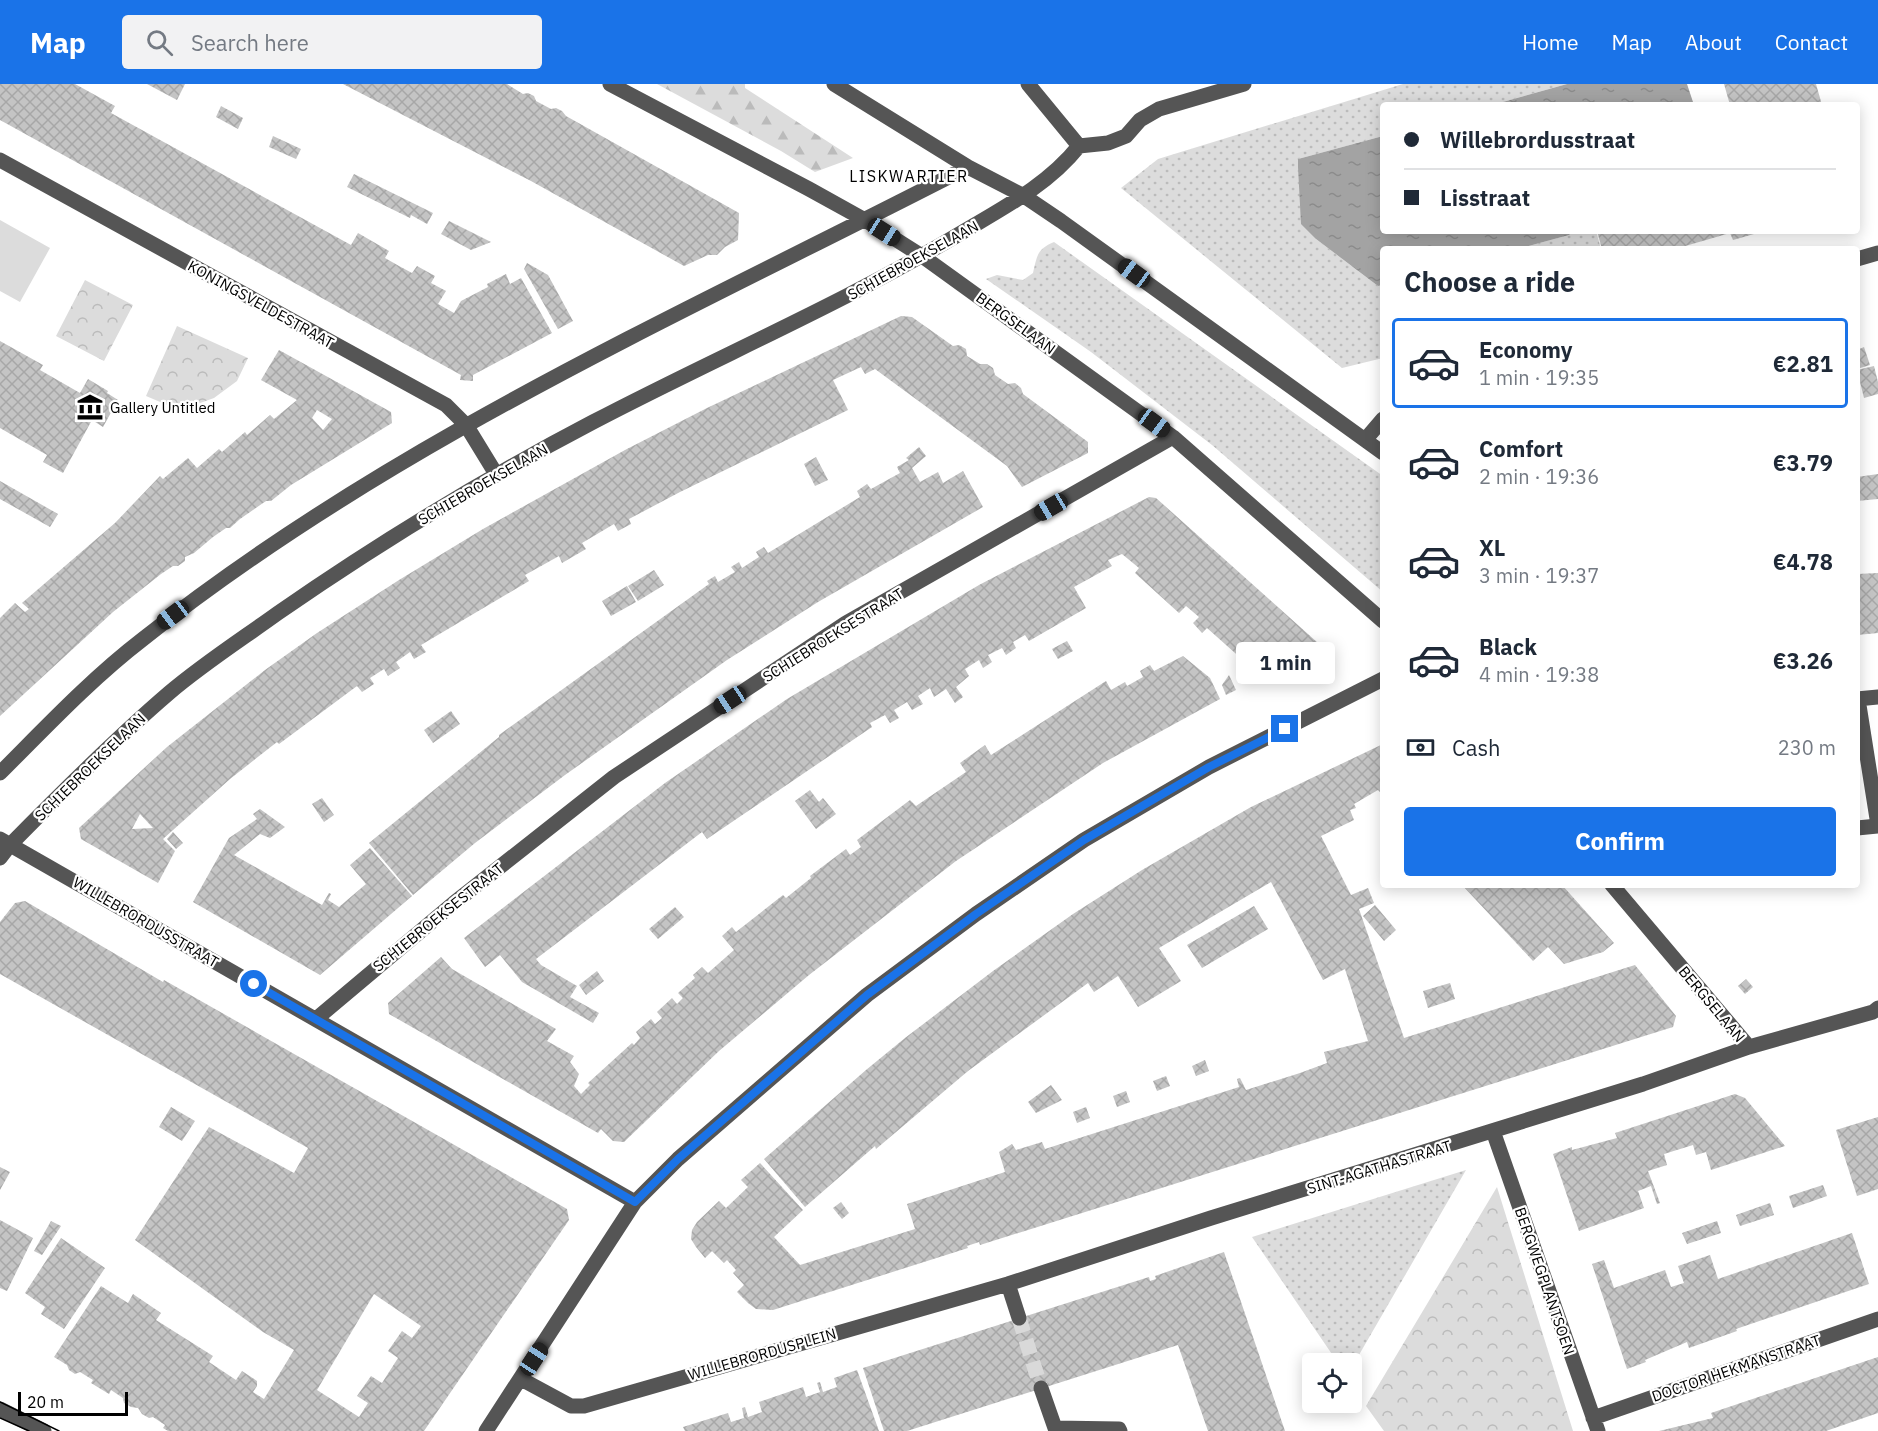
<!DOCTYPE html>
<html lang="en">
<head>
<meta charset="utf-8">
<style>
  :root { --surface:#fff; --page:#f2f2f3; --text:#1f2937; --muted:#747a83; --line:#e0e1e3; --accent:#1a73e8 }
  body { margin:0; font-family:"IBM Plex Sans",sans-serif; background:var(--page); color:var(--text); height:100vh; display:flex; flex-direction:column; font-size:22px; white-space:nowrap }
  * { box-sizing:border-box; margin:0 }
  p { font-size:20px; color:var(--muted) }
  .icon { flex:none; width:33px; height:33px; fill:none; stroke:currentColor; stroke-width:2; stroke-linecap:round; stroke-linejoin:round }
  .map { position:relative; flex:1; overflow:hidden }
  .side { position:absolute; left:1380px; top:162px; width:480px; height:642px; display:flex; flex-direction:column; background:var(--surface); border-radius:6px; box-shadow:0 3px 15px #0003 }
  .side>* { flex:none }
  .hud { position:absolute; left:1380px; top:18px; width:480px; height:132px; border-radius:6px; box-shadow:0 3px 15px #0003; display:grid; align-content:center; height:132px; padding:0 24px; background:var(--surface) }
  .controls { position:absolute; left:1302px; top:1269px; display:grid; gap:12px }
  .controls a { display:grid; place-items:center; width:60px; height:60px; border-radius:6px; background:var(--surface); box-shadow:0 3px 15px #0003; font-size:30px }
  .scale { position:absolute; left:18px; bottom:15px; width:110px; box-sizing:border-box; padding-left:6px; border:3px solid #000; border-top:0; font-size:16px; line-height:21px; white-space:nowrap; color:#000; -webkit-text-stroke:4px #fff; paint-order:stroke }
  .end { position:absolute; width:27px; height:27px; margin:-14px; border:8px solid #1a73e8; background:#fff; box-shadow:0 0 0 3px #fff }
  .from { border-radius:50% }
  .bubble { position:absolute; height:42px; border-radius:6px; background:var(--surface); box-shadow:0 3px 15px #0003; font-size:20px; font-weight:700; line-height:42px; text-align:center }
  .car { position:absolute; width:18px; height:36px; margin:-18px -9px; border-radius:8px; box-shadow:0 0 4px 2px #0007; background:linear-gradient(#222 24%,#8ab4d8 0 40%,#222 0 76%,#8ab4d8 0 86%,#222 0) }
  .hud b { display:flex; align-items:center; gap:21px; height:57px; font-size:22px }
  .hud b+b { border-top:2px solid var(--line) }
  .hud i { width:15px; height:15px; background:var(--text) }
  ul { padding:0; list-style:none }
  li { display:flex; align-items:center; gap:18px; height:90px; margin:0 12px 9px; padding:0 12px; border:3px solid transparent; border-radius:6px }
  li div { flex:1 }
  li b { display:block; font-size:22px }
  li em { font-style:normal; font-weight:700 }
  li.selected { border-color:var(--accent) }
  li>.icon { width:54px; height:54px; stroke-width:1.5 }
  h2 { padding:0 24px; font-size:27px; line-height:72px }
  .pay { display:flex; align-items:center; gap:15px; height:66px; padding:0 24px; font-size:22px }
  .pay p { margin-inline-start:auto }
  .button { display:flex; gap:12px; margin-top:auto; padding:12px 24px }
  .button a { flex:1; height:69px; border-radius:6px; background:var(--accent); color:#fff; font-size:24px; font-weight:700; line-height:69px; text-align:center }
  header { display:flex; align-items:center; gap:36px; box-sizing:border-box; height:84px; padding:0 30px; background:var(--accent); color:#fff }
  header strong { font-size:28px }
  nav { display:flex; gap:33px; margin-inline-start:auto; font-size:21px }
  .search { width:420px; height:54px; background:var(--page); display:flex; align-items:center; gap:15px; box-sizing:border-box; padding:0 21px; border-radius:6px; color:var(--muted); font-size:22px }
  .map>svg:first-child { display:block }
</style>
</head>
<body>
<header>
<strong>Map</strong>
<div class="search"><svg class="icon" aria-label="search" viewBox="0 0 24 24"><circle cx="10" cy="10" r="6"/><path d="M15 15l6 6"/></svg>Search here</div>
<nav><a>Home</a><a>Map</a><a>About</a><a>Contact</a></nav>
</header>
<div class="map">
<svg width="1878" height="1347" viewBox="0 0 1878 1347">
  <defs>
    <pattern id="grass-dots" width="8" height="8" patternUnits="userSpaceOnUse" patternTransform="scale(1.5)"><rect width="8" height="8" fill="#dcdcdc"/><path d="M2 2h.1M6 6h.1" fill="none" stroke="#bbb" stroke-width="1.8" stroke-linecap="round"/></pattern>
    <pattern id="forest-firs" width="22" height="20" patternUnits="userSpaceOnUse" patternTransform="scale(1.5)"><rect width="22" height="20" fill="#dcdcdc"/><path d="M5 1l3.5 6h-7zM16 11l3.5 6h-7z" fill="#bbb"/></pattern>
    <pattern id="park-crowns" width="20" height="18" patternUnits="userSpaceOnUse" patternTransform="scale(1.5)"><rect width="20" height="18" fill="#dcdcdc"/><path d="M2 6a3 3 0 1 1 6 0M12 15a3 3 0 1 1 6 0" fill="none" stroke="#bbb"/></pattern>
    <pattern id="water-ripples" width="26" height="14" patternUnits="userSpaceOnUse" patternTransform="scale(1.5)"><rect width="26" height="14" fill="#a3a3a3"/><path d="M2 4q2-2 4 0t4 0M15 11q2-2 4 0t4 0" fill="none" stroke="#8b8b8b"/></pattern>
    <pattern id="building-cross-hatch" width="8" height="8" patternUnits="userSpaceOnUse" patternTransform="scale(1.5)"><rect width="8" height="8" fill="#c4c4c4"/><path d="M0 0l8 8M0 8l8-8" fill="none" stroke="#a7a7a7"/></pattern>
  </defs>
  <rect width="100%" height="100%" fill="#fff"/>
  <path fill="url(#grass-dots)" d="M1403 0H1567L1492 21H1383V52L1298 75 1316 155 1378 202 1383 201V274L1342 284 1121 104 1158 75Z
    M1574 147H1596L1601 165H1518L1569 151Z
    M1054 158 1383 392V508L1212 361 1091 268 986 195 997 191 1023 196 1033 189C1037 172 1037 165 1054 158Z
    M1466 1086 1352 1283V1280L1338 1279 1252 1153Z"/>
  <path fill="url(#forest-firs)" d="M657 0H745V4L853 74 815 88 781 67Z"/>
  <path fill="url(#park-crowns)" d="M85 196 133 221 104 277 56 252Z
    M177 242 248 274 237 297 214 314 192 322 172 323 146 312Z
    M1497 1103 1573 1347H1384L1366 1322Z"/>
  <path fill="#dcdcdc" d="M0 136 50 164 20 218 0 207Z"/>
  <path fill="url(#water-ripples)" d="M1567 0H1687L1694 21H1492Z
    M1383 52V147H1574L1569 151 1518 165H1383V201L1378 202 1316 155 1301 140 1298 83V75Z"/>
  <path fill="url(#building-cross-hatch)" fill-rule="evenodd" d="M0 0H75L115 22 111 29 351 161 358 149 389 167 385 174 399 182 412 189 417 182 435 192 431 199 446 207 438 220 454 229 461 217 488 203 487 200 506 190 510 200 521 194 552 249 473 291V297L460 296 461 291 0 36Z
    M147 0H185L177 16Z
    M343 0H507L523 10 528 9 534 12 536 17 551 25 556 24 562 27 566 32 739 129 738 156 725 163 717 171H708L684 182 531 97Z
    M1724 0H1816L1822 21H1730Z
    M221 22 243 34 238 45 216 33Z
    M273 52 301 65 296 75 269 63Z
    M354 90 433 129 427 140 411 131 410 134 347 103Z
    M449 137 491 158 471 166 441 150Z
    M1597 147H1761V148L1733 156 1730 149 1675 165H1602Z
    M527 179 548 191 573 237 558 245 524 185Z
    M901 232 912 233 953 262 959 261 966 265 967 272 980 280H987L993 284 995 291 1008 300 1015 299 1021 304 1023 310 1088 358V369L1022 403 1007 382 875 285 865 290 861 283 833 296 848 326 680 408 629 435 631 440 618 447 614 440 582 459 586 465 562 479 559 472 525 491 529 497 421 561 426 568 414 575 410 568 396 578 400 584 388 592 384 585 370 594 374 600 362 608 357 602 279 660 277 658 230 695 163 755 175 767 158 799 81 755 79 744 167 663 265 586 317 549 399 496 483 445 625 366 707 324ZM140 730 153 744 132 745Z
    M0 257 43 281 40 286 80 309 88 295 108 307 107 309 118 316 103 343 92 336 63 389 43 378 47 371 0 344Z
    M1864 263 1870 281 1857 285V266Z
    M279 266 391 328 392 339 291 401 271 417H266L240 435 230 444H226L213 453 194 469 185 473V477L178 482H173L161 490 113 528 0 632V534L15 519 25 528 29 525 22 519 115 439 160 392 163 395 188 374 197 384 219 365 222 368 245 348 247 351 270 331 274 335 297 316 261 296ZM317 326 332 335 323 346 312 334Z
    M1874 282 1878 298V310L1864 314 1857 286Z
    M919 363 926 372 912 384 920 398 938 388 943 399 963 387 983 423 818 518 727 576 565 691 475 759 413 811 369 759 499 653V651L709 500 707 497 715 492 718 498 735 488 731 483 739 478 742 484 759 473 756 468 764 463 768 469 860 413 857 407 867 400 871 405 900 389 897 383 909 376 906 374Z
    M816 373 828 396 815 402 804 380Z
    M1878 390V415L1857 417V393Z
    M0 397 58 430 50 443 0 415Z
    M1149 413 1156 414 1318 559 1319 564 1317 570 1266 594 1255 571 1251 568 1244 577 1207 544 1202 549 1193 539 1199 533 1186 522 1179 529 1135 489 1139 484 1122 470 1108 476 1112 482 1074 503 1086 524 1029 557 1025 551 1013 558 1016 564 1006 571 1002 564 988 571 992 578 983 584 979 576 965 585 969 592 956 603 963 613 955 619 946 605 934 613 930 604 918 612 923 620 912 626 907 618 894 626 899 634 890 639 885 631 870 639 872 643 707 755 702 748 536 875 541 881 577 902 570 913 599 929 593 939 522 898 500 871 485 883 464 854 665 699 787 615 979 501Z
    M654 486 664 501 638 517 628 502Z
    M1878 489V549L1857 551V490Z
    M627 502 636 518 611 532 602 517Z
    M1067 557 1073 567 1058 575 1052 565Z
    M1183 572 1210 594 1220 615 1103 679 956 777 809 891 719 967 624 1058 613 1057 601 1045 598 1049 389 930 388 919 441 873 452 885 556 945 547 957 574 972 570 978 579 990 574 1002 581 1010 590 1001 588 999 632 959 634 961 640 954 636 948 651 935 655 940 662 934 657 928 672 914 677 920 683 914 678 909 695 894 693 891 702 883 708 889 734 866 722 852 732 843 736 848 783 811 786 814 811 794 810 792 846 765 850 771 861 763 857 756 910 716 916 722 966 688 960 679 985 661 991 671 1106 597 1111 606 1125 598 1127 602 1143 593 1140 587 1150 581 1154 587Z
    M1229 591 1236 606 1226 611 1222 601Z
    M451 627 460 640 433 659 424 646Z
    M1383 660V711L1378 706 1354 720 1356 724 1350 726 1354 736 1321 752 1351 811 1368 804 1374 819 1359 825 1404 954 1635 881 1676 932 1673 943 980 1161 979 1158 967 1162 968 1164 773 1226 756 1225 748 1219 737 1208 744 1201 733 1189 736 1186 727 1176 724 1179 712 1167 705 1174 696 1163 691 1155 692 1146 697 1138 719 1117 726 1124 748 1103 741 1096 760 1079 803 1126 774 1153 800 1181 915 1145 907 1120 1005 1088 999 1068 1012 1060 1016 1066 1042 1058 1045 1065 1239 1003 1237 995 1240 994 1246 1006 1300 989 1327 979 1324 968 1368 957 1345 885 1323 896 1271 798 1159 864 1181 897 1138 923 1118 892 1094 908 1088 899 968 987 876 1065 875 1062 805 1123 764 1075 866 986 905 954 993 887 1073 830 1142 786 1251 723Z
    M810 706 819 718 823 714 836 730 816 745 795 717Z
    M322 714 334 731 324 738 312 720Z
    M260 725 285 743 270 754 260 750 234 771 322 821 329 809 331 810 328 816 339 823 366 800 350 781 370 764 412 812 320 891 193 818 229 754 257 735 253 730Z
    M173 748 183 759 176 765 167 755Z
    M1462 801H1562L1614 859 1603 868 1564 880 1548 863 1533 877Z
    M25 817 163 898 164 896 567 1125 569 1136 424 1347H168L163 1344 165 1341 153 1333 149 1334 142 1330 138 1324 131 1323 124 1319 123 1314 111 1306 109 1310 91 1299 93 1296 80 1288 75 1290 69 1286 67 1281 54 1273 101 1202 128 1219 133 1210 161 1229 156 1236 213 1272 209 1278 236 1296 242 1287 257 1297V1302L253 1308 264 1315 294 1266 263 1248 135 1156 209 1043 294 1089 308 1064 0 890V838L15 819ZM374 1210 421 1242 412 1254 402 1247 388 1267 398 1274 382 1299 371 1292 357 1312 368 1319 359 1333 317 1306Z
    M1375 821 1396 846 1384 857 1363 832Z
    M1254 822 1268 845 1202 884 1187 861Z
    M675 823 684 833 658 855 649 845Z
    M597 887 604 897 586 911 579 901Z
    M1746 895 1753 903 1745 910 1738 902Z
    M1450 899 1455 915 1428 924 1423 907Z
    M1205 976 1209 987 1196 992 1192 982Z
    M1166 992 1170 1002 1157 1007 1153 997Z
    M1051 1001 1062 1016 1036 1029 1028 1018Z
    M1126 1007 1130 1018 1117 1023 1113 1012Z
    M1735 1010 1745 1014 1785 1062 1711 1086 1706 1068 1696 1071 1693 1061 1664 1070 1667 1081 1648 1087 1660 1119 1657 1120 1651 1102 1638 1107 1644 1124 1579 1147 1553 1070 1572 1063V1066L1617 1054 1615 1049Z
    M171 1023 195 1037 182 1057 159 1043Z
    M1086 1023 1090 1034 1077 1039 1073 1028Z
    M1878 1033V1105L1857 1112 1836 1046Z
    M0 1083 10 1088 0 1106Z
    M1823 1101 1827 1112 1793 1124 1789 1112Z
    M841 1118 849 1129 842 1135 833 1124Z
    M1770 1119 1774 1131 1740 1142 1736 1131Z
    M0 1136 33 1154 7 1207 0 1204Z
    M51 1137 61 1142 42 1171 34 1167Z
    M1717 1137 1721 1149 1687 1160 1682 1149Z
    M1852 1149 1869 1200 1736 1245 1737 1247 1689 1264 1687 1258 1645 1276 1646 1278 1627 1285 1592 1180 1604 1176 1614 1204 1665 1186 1671 1203 1684 1199 1678 1182 1710 1171 1718 1195Z
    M61 1154 105 1184 64 1245 41 1230 45 1223 25 1209Z
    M1224 1168 1285 1347H1208L1178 1261 907 1347H884L863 1284 1149 1193 1150 1197 1156 1195 1155 1192Z
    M1878 1273V1329L1826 1347H1659L1713 1334 1711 1329Z
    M857 1286 879 1347H685L683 1343 728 1329 731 1338 744 1334 742 1324 745 1323 748 1333 762 1328 759 1318 803 1303 806 1313 820 1308 817 1299 820 1298 823 1308 837 1303 834 1294Z"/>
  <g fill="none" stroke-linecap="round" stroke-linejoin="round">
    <path stroke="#d9d9d9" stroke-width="15" stroke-dasharray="15 8" stroke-linecap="butt" d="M1019 1234 1041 1304"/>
    <path stroke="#555" stroke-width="15" d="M610 0 809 105 865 136 922 172 1173 353 1383 537
      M834 0 968 83 1024 112 1061 137 1383 369
      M1028 0 1079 62
      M0 76 446 321 466 341 496 390
      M1857 175 1878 169
      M1365 356 1383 335
      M1857 615 1878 613
      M1858 615 1878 741
      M0 689C46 643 91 595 143 555 392 357 687 228 968 83
      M1857 744 1878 742
      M0 755 635 1118
      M0 774 10 761C62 708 113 657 169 609 203 580 242 555 278 529 379 459 484 395 593 338 715 274 842 220 961 149 1003 124 1048 101 1079 62L1108 59 1126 52 1140 36 1159 25 1244 0
      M1612 801 1749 963 1873 928 1878 924
      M316 935 454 819 614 693 846 539 1173 353
      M1493 1047 1598 1347
      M1008 1200 1019 1234
      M521 1295 571 1322H584L1008 1200 1211 1134 1643 1000 1749 963
      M1041 1304 1055 1344 1119 1345 1120 1347
      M0 1325 44 1347
      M1593 1334 1878 1235
      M486 1347 635 1118 678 1075 867 911 976 830 1084 756 1209 683 1383 595"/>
    <path stroke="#000" stroke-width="1.5" d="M0 1318 59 1347
      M0 1334 29 1347"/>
  </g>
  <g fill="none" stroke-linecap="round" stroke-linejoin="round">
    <path stroke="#1a73e8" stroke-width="8" d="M254 900 635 1118 678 1075 867 911 976 830 1084 756 1209 683 1285 645"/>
  </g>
  <defs>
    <g id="museum-bare" transform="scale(2.07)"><path d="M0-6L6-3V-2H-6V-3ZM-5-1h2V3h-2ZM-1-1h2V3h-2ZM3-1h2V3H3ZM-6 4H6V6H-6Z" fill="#000" stroke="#fff" stroke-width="2.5" paint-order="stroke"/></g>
  </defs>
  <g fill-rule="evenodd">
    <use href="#museum-bare" x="90" y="323"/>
  </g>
  <g text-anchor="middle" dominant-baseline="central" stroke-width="4.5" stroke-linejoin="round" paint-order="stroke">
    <g font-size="15" fill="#000" stroke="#fff">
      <text transform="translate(913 176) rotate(-29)">SCHIEBROEKSELAAN</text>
      <text transform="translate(261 220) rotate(29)">KONINGSVELDESTRAAT</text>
      <text transform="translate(1016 239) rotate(36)">BERGSELAAN</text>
      <text transform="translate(483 400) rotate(-30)">SCHIEBROEKSELAAN</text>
      <text transform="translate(833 551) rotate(-32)">SCHIEBROEKSESTRAAT</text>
      <text transform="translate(90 683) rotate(-44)">SCHIEBROEKSELAAN</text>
      <text transform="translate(438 833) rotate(-39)">SCHIEBROEKSESTRAAT</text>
      <text transform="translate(146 838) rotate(30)">WILLEBRORDUSSTRAAT</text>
      <text transform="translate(1712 920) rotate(50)">BERGSELAAN</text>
      <text transform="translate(1379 1083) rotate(-17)">SINT-AGATHASTRAAT</text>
      <text transform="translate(1545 1197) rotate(71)">BERGWEGPLANTSOEN</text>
      <text transform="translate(762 1270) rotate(-16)">WILLEBRORDUSPLEIN</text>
      <text transform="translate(1736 1284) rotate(-19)">DOCTOR HEKMANSTRAAT</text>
    </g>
    <g font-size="15" fill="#000" stroke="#fff" text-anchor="start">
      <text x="110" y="323">Gallery Untitled</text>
    </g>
    <g font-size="16" letter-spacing="1.5" fill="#000" stroke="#fff">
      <text x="909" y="92">LISKWARTIER</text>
    </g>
  </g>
</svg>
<div class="controls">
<a><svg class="icon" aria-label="locate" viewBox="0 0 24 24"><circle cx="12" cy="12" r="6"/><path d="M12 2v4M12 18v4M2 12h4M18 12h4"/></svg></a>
</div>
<div class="scale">20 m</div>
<i class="end from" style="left:254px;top:900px"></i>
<i class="end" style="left:1285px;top:645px"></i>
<div class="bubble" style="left:1236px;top:558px;width:99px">1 min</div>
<i class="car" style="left:884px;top:148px;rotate:122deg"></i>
<i class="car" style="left:1134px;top:189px;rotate:306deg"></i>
<i class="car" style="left:1154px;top:339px;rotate:126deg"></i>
<i class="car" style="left:1051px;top:423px;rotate:240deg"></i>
<i class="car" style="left:173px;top:531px;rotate:233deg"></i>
<i class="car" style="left:730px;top:616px;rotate:237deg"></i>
<i class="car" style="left:534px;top:1275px;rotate:33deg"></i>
<div class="hud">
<b><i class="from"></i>Willebrordusstraat</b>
<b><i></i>Lisstraat</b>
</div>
<section class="side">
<h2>Choose a ride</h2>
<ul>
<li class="selected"><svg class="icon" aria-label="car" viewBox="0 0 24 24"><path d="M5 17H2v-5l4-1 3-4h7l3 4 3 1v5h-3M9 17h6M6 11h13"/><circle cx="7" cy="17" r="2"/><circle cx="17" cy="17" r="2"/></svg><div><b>Economy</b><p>1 min · 19:35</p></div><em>€2.81</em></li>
<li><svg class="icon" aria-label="car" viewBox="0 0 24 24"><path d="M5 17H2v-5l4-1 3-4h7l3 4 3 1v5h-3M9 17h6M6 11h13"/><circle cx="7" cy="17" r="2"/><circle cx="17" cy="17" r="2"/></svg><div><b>Comfort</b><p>2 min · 19:36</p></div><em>€3.79</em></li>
<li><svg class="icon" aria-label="car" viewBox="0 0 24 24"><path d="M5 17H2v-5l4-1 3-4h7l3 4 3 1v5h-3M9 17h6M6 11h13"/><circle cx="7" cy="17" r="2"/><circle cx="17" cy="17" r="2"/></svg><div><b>XL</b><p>3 min · 19:37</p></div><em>€4.78</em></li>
<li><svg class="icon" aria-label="car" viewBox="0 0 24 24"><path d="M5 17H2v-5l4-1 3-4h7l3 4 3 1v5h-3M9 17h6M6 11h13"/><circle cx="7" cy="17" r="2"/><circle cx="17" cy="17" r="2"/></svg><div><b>Black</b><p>4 min · 19:38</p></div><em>€3.26</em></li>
</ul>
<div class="pay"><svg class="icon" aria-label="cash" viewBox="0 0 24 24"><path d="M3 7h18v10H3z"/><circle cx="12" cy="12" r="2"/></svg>Cash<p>230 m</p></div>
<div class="button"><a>Confirm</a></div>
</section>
</div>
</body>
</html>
